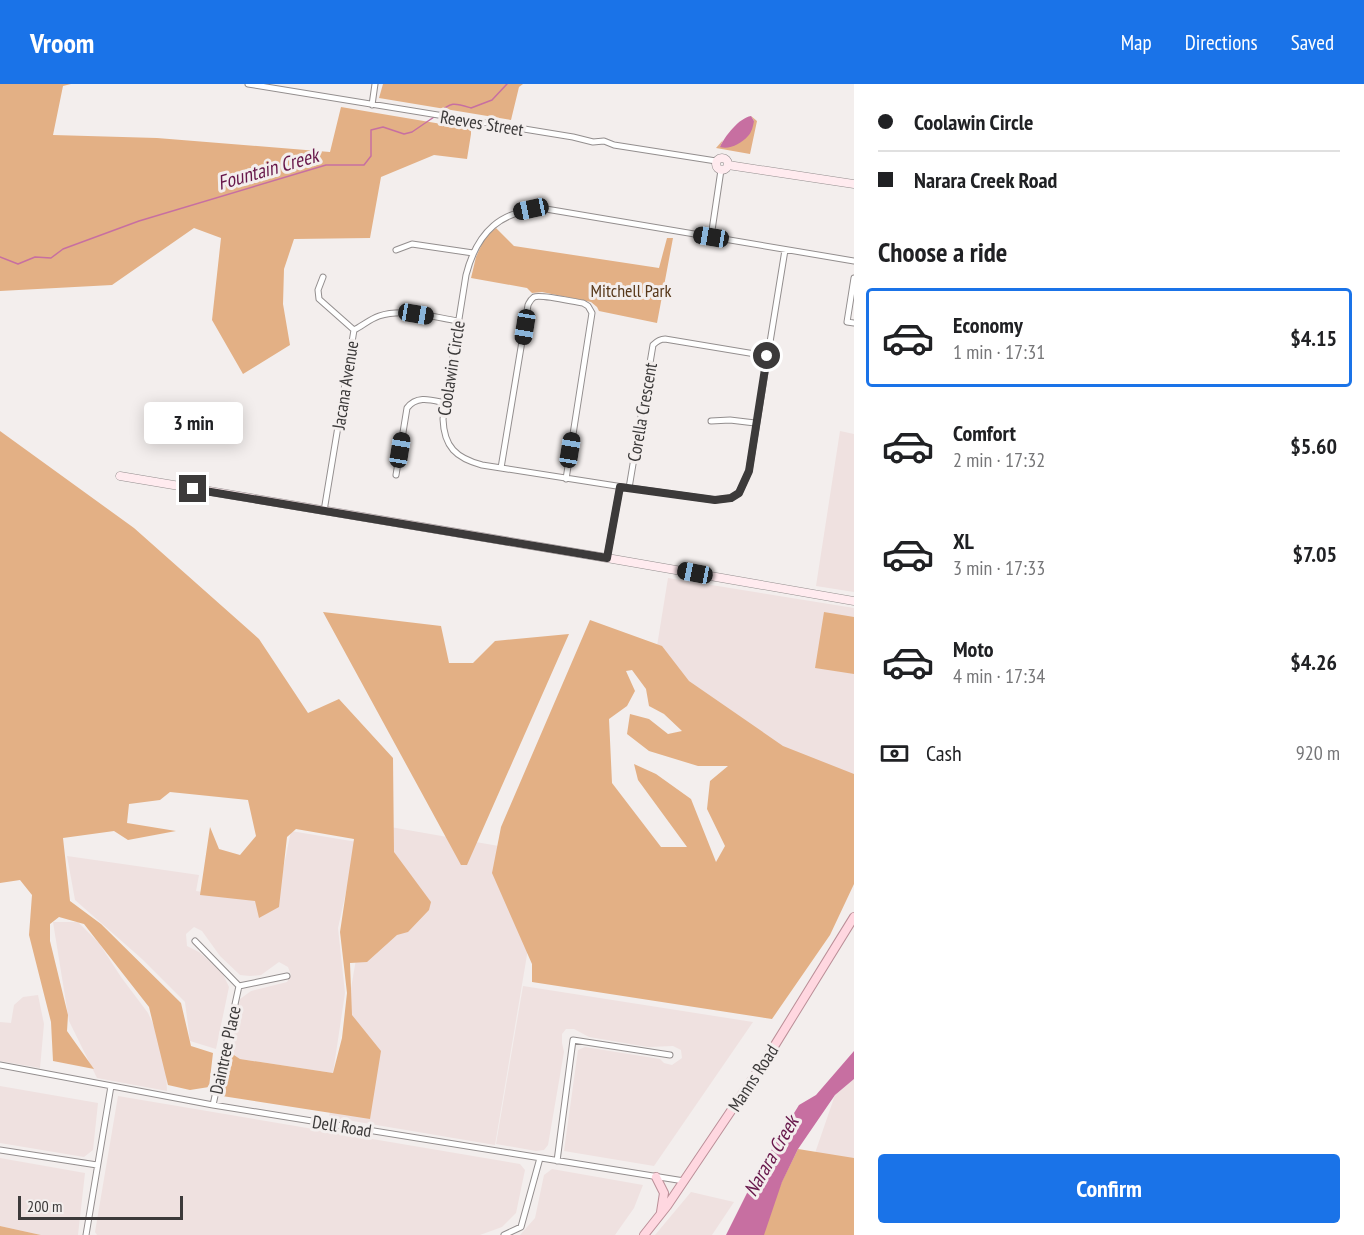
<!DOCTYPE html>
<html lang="en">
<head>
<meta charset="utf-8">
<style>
  :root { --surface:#fff; --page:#f6f6f6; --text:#202124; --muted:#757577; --line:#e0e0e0; --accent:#1a73e8 }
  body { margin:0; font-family:"PT Sans Narrow",sans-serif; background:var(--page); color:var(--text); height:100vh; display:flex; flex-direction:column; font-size:22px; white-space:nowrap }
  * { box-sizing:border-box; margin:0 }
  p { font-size:20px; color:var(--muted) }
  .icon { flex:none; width:33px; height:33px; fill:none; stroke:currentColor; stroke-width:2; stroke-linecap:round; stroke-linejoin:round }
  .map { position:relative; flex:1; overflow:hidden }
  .drawer { display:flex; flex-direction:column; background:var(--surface); width:510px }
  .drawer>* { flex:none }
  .hud { display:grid; align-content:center; height:132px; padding:0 24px; background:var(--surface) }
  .scale { position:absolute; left:18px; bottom:15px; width:165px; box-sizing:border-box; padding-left:6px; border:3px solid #3c3a3a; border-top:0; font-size:16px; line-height:21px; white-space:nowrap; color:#3c3a3a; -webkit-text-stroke:4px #f3eeed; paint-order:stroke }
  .end { position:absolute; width:27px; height:27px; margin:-14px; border:8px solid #3c3a3a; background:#fff; box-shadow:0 0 0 3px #fff }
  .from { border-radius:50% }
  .bubble { position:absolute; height:42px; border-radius:6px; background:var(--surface); box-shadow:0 3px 15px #0003; font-size:20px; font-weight:700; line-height:42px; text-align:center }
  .car { position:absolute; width:18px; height:36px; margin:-18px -9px; border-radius:8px; box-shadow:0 0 4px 2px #0007; background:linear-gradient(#222 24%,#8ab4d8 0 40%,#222 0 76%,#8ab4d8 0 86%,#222 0) }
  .hud b { display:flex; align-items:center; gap:21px; height:57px; font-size:22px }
  .hud b+b { border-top:2px solid var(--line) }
  .hud i { width:15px; height:15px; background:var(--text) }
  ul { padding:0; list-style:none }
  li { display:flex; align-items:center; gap:18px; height:99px; margin:0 12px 9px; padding:0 12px; border:3px solid transparent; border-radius:6px }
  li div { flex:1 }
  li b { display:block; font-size:22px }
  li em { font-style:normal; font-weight:700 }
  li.on { border-color:var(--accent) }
  li>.icon { width:54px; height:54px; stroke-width:1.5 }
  h2 { padding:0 24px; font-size:27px; line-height:72px }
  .pay { display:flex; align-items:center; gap:15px; height:66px; padding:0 24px; font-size:22px }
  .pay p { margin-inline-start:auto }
  .action { display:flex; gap:12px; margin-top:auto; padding:12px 24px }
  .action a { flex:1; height:69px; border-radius:6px; background:var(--accent); color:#fff; font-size:24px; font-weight:700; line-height:69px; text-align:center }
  header { display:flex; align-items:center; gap:36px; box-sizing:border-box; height:84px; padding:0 30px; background:var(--accent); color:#fff }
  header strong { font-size:28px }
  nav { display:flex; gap:33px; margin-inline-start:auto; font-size:21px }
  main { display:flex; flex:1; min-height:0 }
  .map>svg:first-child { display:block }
</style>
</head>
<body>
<header>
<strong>Vroom</strong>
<nav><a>Map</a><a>Directions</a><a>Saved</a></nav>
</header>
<main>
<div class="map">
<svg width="854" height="1151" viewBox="0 0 854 1151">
  <rect width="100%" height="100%" fill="#f3eeed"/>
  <path fill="#efe1e0" d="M840 347 854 350V508L816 502Z
    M668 494 854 524V691L648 618Z
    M379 741 544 770 495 1061 329 1033Z
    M291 747 357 758 338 844 345 909 333 989 240 975 231 969 240 915 251 907 287 898 291 891 288 883 279 878 261 891 250 892 240 891 220 872 202 847 194 843 186 850 187 862 199 868 222 888 229 903 216 965 190 957 185 918 142 875 75 816 67 772 199 791 196 807 276 820Z
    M53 838H78L99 859 121 893 148 929 165 966 167 1007 97 994 69 937Z
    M523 902 753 938 654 1082 564 1067 578 966 585 963 660 975 664 979 672 981 682 974 681 966 673 962 648 963 589 953 574 945H566L562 950V959L564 968 548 1061 544 1066 536 1067 496 1060Z
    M38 911 44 940 40 984 0 977V938L11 939 14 921 23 913Z
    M854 995V1079L814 1072 835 1011Z
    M0 1002 98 1019 93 1066 84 1073 0 1059Z
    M118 1012 520 1080 525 1086 516 1129 502 1143 480 1151H97L95 1148Z
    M0 1074 85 1089 78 1151H41L0 1142Z
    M552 1085 643 1101 634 1124 615 1151H520L535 1134 544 1091Z
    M691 1108 734 1118 712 1151H655Z"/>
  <path fill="#e3b085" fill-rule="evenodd" d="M0 0H71L63 2 53 51 157 54 330 68 341 23 471 45V50L467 75 434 71 381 93 370 154 294 155 284 185 283 220 290 261 243 290 212 236 221 154 194 144 112 201 0 207Z
    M383 0H523L519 3 511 36 379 14Z
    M751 32 757 37 750 70 716 64 723 56 720 63 754 37Z
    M496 144 514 162 659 184 667 154H673L657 239 599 227 597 223 591 218 542 208 532 209 527 204 471 194 476 173 485 153Z
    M0 347 134 444 259 555 308 629 339 615 393 674 394 768 431 818 429 826 408 848 397 851 367 878 350 879 352 931 381 967 370 1035 222 1012 228 976 231 969 240 975 333 989 342 954 347 909 340 848 354 755 296 745 287 753 279 823 259 834 255 817 200 811 210 743 219 765 240 771 256 752 248 716 170 708 160 716 129 720 127 739 176 747 128 756 114 747 63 754 70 817 101 840 181 919 191 962 213 969 209 1003 190 1006 168 1001 149 923 84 840 59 833 50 840V857L68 931 67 947 94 985 53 977 51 938 29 851 32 811 20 796 0 799Z
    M323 528 441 542 449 579H473L495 557 569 550 467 781H461Z
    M824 528 854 533V590L815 584Z
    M590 536 662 562 689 597 783 662 854 690V800L830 851 772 935 532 898V880L492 789 501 743ZM632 586 646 605 649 622 664 630 682 647 668 650 649 635 630 630 627 650 649 667 698 682H728L710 697 707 725 725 762 716 778 691 715 656 690 634 680 638 696 687 763H661L612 699 609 635 627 622 635 607 626 587Z
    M798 1065 854 1074V1151H761L782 1097Z
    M0 1142 41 1151H0Z"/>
  <path fill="#c76fa1" d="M751 32 754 37C753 42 752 48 748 52 741 60 729 66 720 63 725 52 739 34 751 32Z
    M854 967V995L835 1011 798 1065 782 1098 764 1151H726L756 1091 799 1021 816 1011Z"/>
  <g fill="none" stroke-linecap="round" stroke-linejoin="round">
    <path stroke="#c76fa1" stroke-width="1.5" d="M438 30C451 17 455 19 471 24L492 16 507 0
      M0 173 18 180 35 173 51 174 63 165 139 137 326 81H364L371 72V46L383 43 404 50 412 48 434 33"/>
    <g stroke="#938e8e" stroke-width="7">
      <path id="street" d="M248 0 573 53 593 58 604 57 614 61 716 77
        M372 21 375 0
        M711 153 721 86
        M396 166 412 160 473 169
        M785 166 749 387 739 409 731 414 715 416 623 403 482 381C456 374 444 363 443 335L466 191C477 148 501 125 546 125L854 177
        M323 193 318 206 319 215 354 246
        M854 194 847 238 854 239
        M711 337 730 336 755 339
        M501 384 528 221C530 217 530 216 534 213 541 210 574 218 583 219L588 222 592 229 566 395
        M396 391 407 324C417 311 431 316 445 319
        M629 404 653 261C657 257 660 255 665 255L767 272
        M324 427 354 246C362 242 370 235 379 232 404 224 433 233 458 237
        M607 474 620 403
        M195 857 239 902 213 1021
        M239 902 287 892
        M0 981 213 1021 684 1097
        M0 1066 97 1081
        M557 1077 573 956 670 971
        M86 1151 111 1002
        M504 1151 521 1143 540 1074"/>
    </g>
    <g stroke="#938e8e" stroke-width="9">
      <path id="secondary" d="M716 80a6 6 0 1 1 12 0a6 6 0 1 1-12 0Z
        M728 81 854 100
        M120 392 607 474 854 517"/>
    </g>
    <g stroke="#bb8f98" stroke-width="10">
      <path id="primary" d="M656 1093 664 1109 661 1128
        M644 1151 667 1122 770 969 854 833"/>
    </g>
    <use href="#street" stroke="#fff" stroke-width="5"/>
    <use href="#secondary" stroke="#ffebef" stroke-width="8"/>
    <use href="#primary" stroke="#ffd7e0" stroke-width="8"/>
  </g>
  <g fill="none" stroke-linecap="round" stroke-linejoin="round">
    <path stroke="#3c3a3a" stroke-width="8" d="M193 405 607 474 620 403 715 416 731 414 739 409 749 387 767 272"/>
  </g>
  <g text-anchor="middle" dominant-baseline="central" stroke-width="6" stroke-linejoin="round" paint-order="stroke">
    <g font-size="18" fill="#3c3a3a" stroke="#f3eeed">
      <text transform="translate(482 39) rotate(9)">Reeves Street</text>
      <text transform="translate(451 284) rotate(-81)">Coolawin Circle</text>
      <text transform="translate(345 301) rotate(-81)">Jacana Avenue</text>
      <text transform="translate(642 328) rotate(-80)">Corella Crescent</text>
      <text transform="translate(225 966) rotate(-78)">Daintree Place</text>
      <text transform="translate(753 994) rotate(-57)">Manns Road</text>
      <text transform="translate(342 1042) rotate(9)">Dell Road</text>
    </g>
    <g font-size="18" fill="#57381a" stroke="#f3eeed">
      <text x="631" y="206">Mitchell Park</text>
    </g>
    <g font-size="20" font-style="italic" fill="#67174a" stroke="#f3eeed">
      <text transform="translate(268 85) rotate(-16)">Fountain Creek</text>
      <text transform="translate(771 1072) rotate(-60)">Narara Creek</text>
    </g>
  </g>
</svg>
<div class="scale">200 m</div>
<i class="end from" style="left:767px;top:272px"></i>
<i class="end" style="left:193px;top:405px"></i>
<div class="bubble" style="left:144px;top:318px;width:99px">3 min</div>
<i class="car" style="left:531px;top:125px;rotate:258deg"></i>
<i class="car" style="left:711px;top:153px;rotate:279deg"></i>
<i class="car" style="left:416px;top:230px;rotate:100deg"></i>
<i class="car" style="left:525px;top:243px;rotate:189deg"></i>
<i class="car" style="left:400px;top:366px;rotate:9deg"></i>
<i class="car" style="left:570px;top:366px;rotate:9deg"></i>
<i class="car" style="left:695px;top:489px;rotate:281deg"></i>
</div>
<section class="drawer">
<div class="hud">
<b><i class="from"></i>Coolawin Circle</b>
<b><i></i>Narara Creek Road</b>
</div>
<h2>Choose a ride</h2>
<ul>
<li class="on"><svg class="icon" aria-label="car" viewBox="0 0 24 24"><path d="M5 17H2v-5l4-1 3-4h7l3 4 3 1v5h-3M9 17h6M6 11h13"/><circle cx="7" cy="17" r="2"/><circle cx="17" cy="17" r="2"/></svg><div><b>Economy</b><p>1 min · 17:31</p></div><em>$4.15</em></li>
<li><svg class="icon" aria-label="car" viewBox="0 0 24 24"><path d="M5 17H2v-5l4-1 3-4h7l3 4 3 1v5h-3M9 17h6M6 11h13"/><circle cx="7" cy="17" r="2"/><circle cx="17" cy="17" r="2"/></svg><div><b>Comfort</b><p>2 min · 17:32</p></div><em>$5.60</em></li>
<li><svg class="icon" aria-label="car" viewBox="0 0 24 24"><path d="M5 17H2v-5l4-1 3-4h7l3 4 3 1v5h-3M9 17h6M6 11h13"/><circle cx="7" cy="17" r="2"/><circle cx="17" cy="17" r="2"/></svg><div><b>XL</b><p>3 min · 17:33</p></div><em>$7.05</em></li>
<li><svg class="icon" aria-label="car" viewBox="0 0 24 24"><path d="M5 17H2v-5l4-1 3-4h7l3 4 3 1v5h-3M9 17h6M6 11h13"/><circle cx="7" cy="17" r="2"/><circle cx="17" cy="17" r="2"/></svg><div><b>Moto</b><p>4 min · 17:34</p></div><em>$4.26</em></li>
</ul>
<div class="pay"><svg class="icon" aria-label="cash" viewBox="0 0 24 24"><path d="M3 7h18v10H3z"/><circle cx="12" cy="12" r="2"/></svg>Cash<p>920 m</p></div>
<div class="action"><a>Confirm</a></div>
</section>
</main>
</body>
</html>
